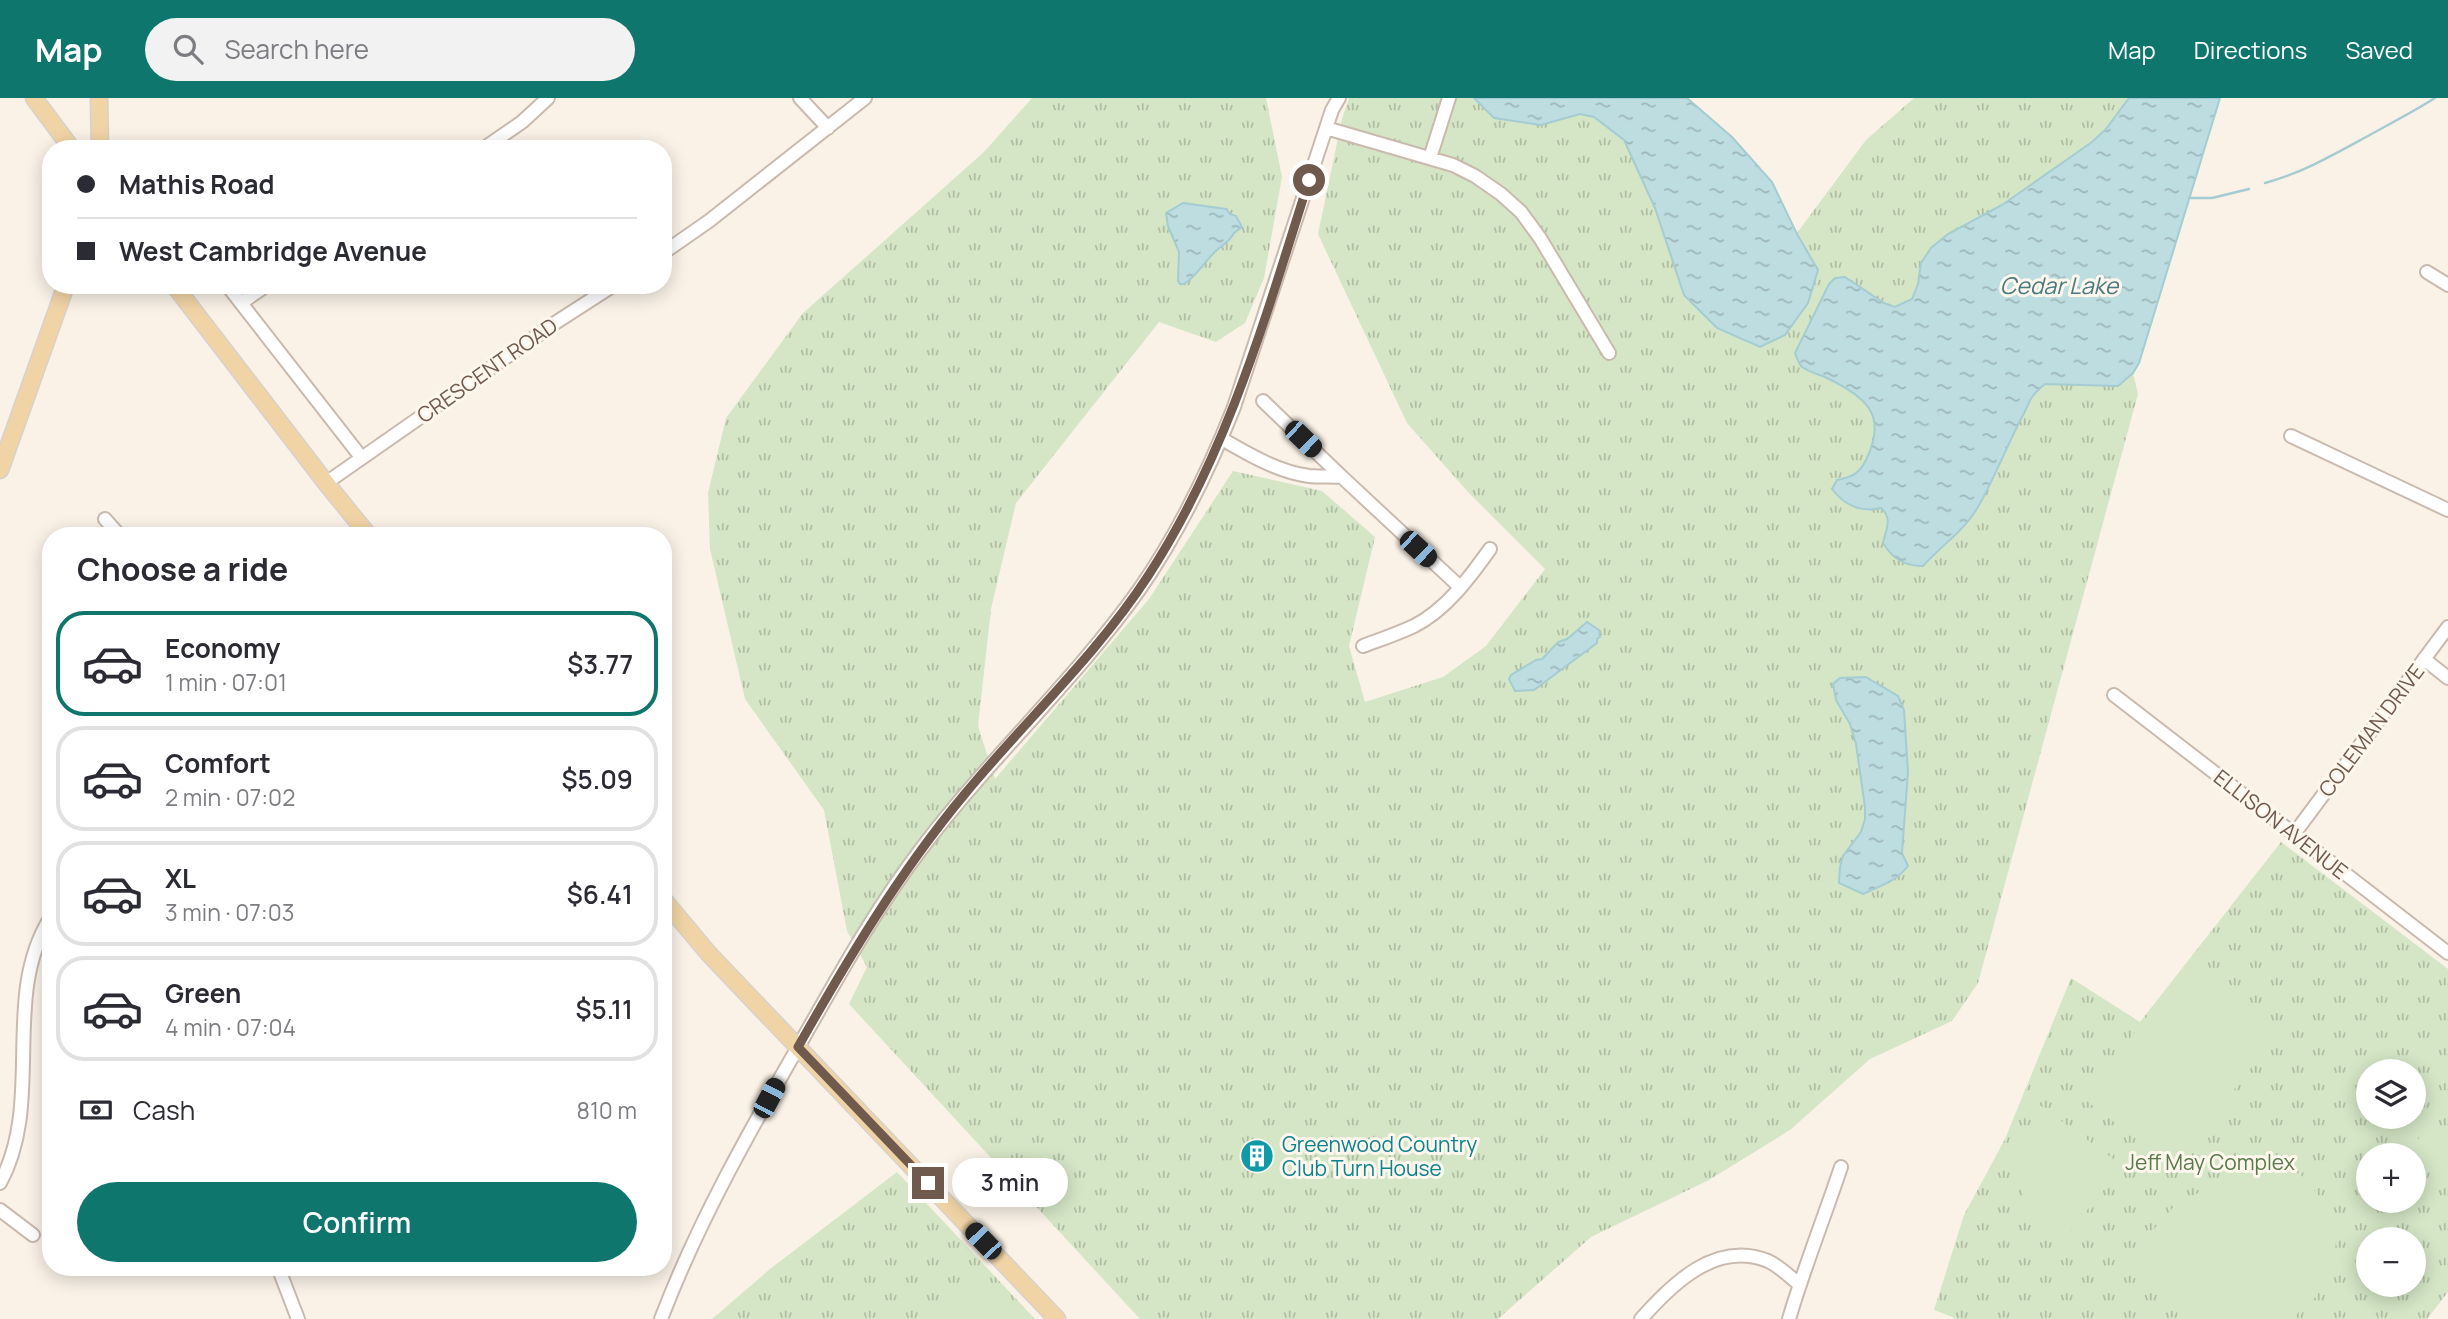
<!DOCTYPE html>
<html lang="en">
<head>
<meta charset="utf-8">
<style>
  :root { --surface:#fff; --page:#f2f2f3; --text:#2b2b33; --muted:#7c7c81; --line:#e1e1e2; --accent:#0f766e }
  body { margin:0; font-family:Manrope,sans-serif; background:var(--page); color:var(--text); height:100vh; display:flex; flex-direction:column; font-size:26px; white-space:nowrap }
  * { box-sizing:border-box; margin:0 }
  p { font-size:23px; color:var(--muted) }
  .icon { flex:none; width:38px; height:38px; fill:none; stroke:currentColor; stroke-width:2; stroke-linecap:round; stroke-linejoin:round }
  .map { position:relative; flex:1; overflow:hidden }
  .side { position:absolute; left:42px; top:429px; width:630px; height:749px; display:flex; flex-direction:column; background:var(--surface); border-radius:28px; box-shadow:0 4px 18px #0003 }
  .side>* { flex:none }
  .hud { position:absolute; left:42px; top:42px; width:630px; height:154px; border-radius:28px; box-shadow:0 4px 18px #0003; display:grid; align-content:center; height:154px; padding:0 35px; background:var(--surface) }
  .tools { position:absolute; left:2356px; top:961px; display:grid; gap:14px }
  .tools a { display:grid; place-items:center; width:70px; height:70px; border-radius:50%; background:var(--surface); box-shadow:0 4px 18px #0003; font-size:35px }
  .end { position:absolute; width:32px; height:32px; margin:-16px; border:9px solid #705a4e; background:#fff; box-shadow:0 0 0 4px #fff }
  .from { border-radius:50% }
  .bubble { position:absolute; height:49px; border-radius:24px; background:var(--surface); box-shadow:0 4px 18px #0003; font-size:23px; font-weight:600; line-height:49px; text-align:center }
  .car { position:absolute; width:21px; height:42px; margin:-21px -10px; border-radius:9px; box-shadow:0 0 5px 2px #0007; background:linear-gradient(#222 24%,#8ab4d8 0 40%,#222 0 76%,#8ab4d8 0 86%,#222 0) }
  .hud b { display:flex; align-items:center; gap:24px; height:66px; font-size:26px }
  .hud b+b { border-top:2px solid var(--line) }
  .hud i { width:18px; height:18px; background:var(--text) }
  ul { padding:0; list-style:none }
  li { display:flex; align-items:center; gap:21px; height:105px; margin:0 14px 10px; padding:0 21px; border:4px solid var(--line); border-radius:28px }
  li div { flex:1 }
  li b { display:block; font-size:26px }
  li em { font-style:normal; font-weight:600 }
  li.active { border-color:var(--accent) }
  li>.icon { width:63px; height:63px; stroke-width:1.5 }
  h2 { padding:0 35px; font-size:32px; line-height:84px }
  .pay { display:flex; align-items:center; gap:18px; height:77px; padding:0 35px; font-size:26px }
  .pay p { margin-inline-start:auto }
  .primary-button { display:flex; gap:14px; margin-top:auto; padding:14px 35px }
  .primary-button a { flex:1; height:80px; border-radius:42px; background:var(--accent); color:#fff; font-size:28px; font-weight:600; line-height:80px; text-align:center }
  header { display:flex; align-items:center; gap:42px; box-sizing:border-box; height:98px; padding:0 35px; background:var(--accent); color:#fff }
  header strong { font-size:33px }
  nav { display:flex; gap:38px; margin-inline-start:auto; font-size:24px }
  .search { width:490px; height:63px; background:var(--page); display:flex; align-items:center; gap:18px; box-sizing:border-box; padding:0 24px; border-radius:38px; color:var(--muted); font-size:26px }
  .map>svg:first-child { display:block }
</style>
</head>
<body>
<header>
<strong>Map</strong>
<div class="search"><svg class="icon" aria-label="search" viewBox="0 0 24 24"><circle cx="10" cy="10" r="6"/><path d="M15 15l6 6"/></svg>Search here</div>
<nav><a>Map</a><a>Directions</a><a>Saved</a></nav>
</header>
<div class="map">
<svg width="2448" height="1221" viewBox="0 0 2448 1221">
  <defs>
    <pattern id="grass-tufts" width="24" height="20" patternUnits="userSpaceOnUse" patternTransform="scale(1.75)"><rect width="24" height="20" fill="#d4e6c6"/><path d="M3 7l-1-3M5 7V3M7 7l1-3M15 17l-1-3M17 17v-4M19 17l1-3" fill="none" stroke="#b0bda3"/></pattern>
    <pattern id="water-ripples" width="26" height="14" patternUnits="userSpaceOnUse" patternTransform="scale(1.75)"><rect width="26" height="14" fill="#bddde1"/><path d="M2 4q2-2 4 0t4 0M15 11q2-2 4 0t4 0" fill="none" stroke="#9eb6b9"/></pattern>
  </defs>
  <rect width="100%" height="100%" fill="#faf2e7"/>
  <path fill="url(#grass-tufts)" fill-rule="evenodd" d="M1032 0H1266L1282 79 1264 180 1245 225 1216 244 1159 224 1016 405 991 511 978 628 995 681 1149 501 1233 373 1322 393 1375 439 1349 548 1365 604 1443 579 1486 548 1545 471 1468 394 1407 325 1318 136 1342 21 1349 0H1687L1732 39 1772 84 1797 135 1866 42 1914 0H2220L2139 265 2133 275 2138 296 1978 885 1952 923 1870 961 1790 1032 1709 1082 1591 1139 1498 1221H1140L849 906 867 869 847 833 824 712 745 601 710 451 708 395 726 320 803 215 984 54Z
    M2281 744 2448 871V1194L2427 1221H1957L1934 1212 1964 1117 2005 1041 2071 880 2140 924ZM2368 973H2413V1018H2368ZM2368 1057H2413V1102H2368ZM2368 1141H2413V1186H2368Z
    M897 1074 1035 1221H712L770 1171Z"/>
  <path fill="#d4e6c6" d="M2187 866 2277 936 2174 1070 2084 1001Z
    M2041 1008 2116 1063 2118 1074 2059 1147C2051 1140 2042 1133 2036 1125 2021 1107 2013 1068 2021 1047 2025 1033 2033 1020 2041 1008Z
    M2431 1025 2443 1035 2421 1063 2409 1053Z
    M2448 1039V1064L2439 1076 2427 1066Z
    M2246 1048 2275 1059 2302 1078 2322 1102 2330 1120 2336 1143 2332 1177 2306 1211 2299 1213 2294 1221 2190 1220 2132 1178 2129 1159 2177 1105 2219 1085Z
    M975 1178 1016 1221H940L936 1216Z"/>
  <path fill="url(#water-ripples)" stroke="#a4ccd2" stroke-width="2" d="M1474 0H1687L1732 39 1772 84 1797 136 1818 172 1808 205 1785 237 1760 249 1717 230 1684 197 1655 110 1624 42 1594 19 1580 16 1541 27 1494 20Z
    M2129 0H2220L2139 265 2133 275 2118 288 2045 286C2027 301 2031 303 2021 321 2006 350 1994 381 1978 409 1964 433 1941 448 1923 468 1904 468 1893 461 1883 445 1886 431 1893 421 1881 410 1861 415 1844 407 1832 391L1837 382C1852 379 1859 376 1866 362 1888 317 1867 300 1827 280 1820 277 1809 274 1802 269 1799 266 1797 260 1795 255L1829 186 1835 180 1845 179 1884 205 1895 209 1912 201 1918 186 1921 165 1931 150 1948 136 2002 107 2092 44 2106 31Z
    M1183 105 1226 111 1230 116 1236 118 1242 129 1234 135C1230 144 1220 148 1213 156 1203 166 1196 178 1184 186H1180L1178 183 1179 154 1168 128 1166 115Z
    M1587 524 1599 532 1600 539 1597 541V545L1534 592 1515 593 1509 581 1511 577 1536 562 1542 561 1558 544 1567 541Z
    M1866 579 1898 598 1904 612 1908 674 1902 755 1908 768C1896 784 1879 788 1863 796L1839 785 1840 769 1843 758 1861 734 1865 721V709L1856 646 1850 626 1836 602 1833 586 1840 580Z"/>
  <g fill="none" stroke-linecap="round" stroke-linejoin="round">
    <path stroke="#a4ccd2" stroke-width="2.5" d="M2265 85C2302 75 2335 56 2368 38 2391 25 2413 14 2435 0
      M2189 100H2212L2249 91"/>
    <g stroke="#cabaae" stroke-width="16">
      <path id="minor" d="M800 0 828 30
        M1326 30 1453 67 1475 78 1501 96 1521 114 1540 140 1609 255
        M483 51 522 24 548 0
        M1430 60 1449 0
        M663 155 709 123 865 0
        M2427 174 2448 187
        M227 187 361 359
        M241 205 267 187
        M1263 303 1342 379
        M2291 338 2448 412
        M1222 341C1248 356 1278 374 1309 378 1319 379 1331 378 1342 379L1460 489
        M326 385 555 225 614 187
        M105 421 120 438
        M1363 548C1379 542 1397 536 1414 528 1446 512 1470 479 1490 451
        M2424 561 2448 580
        M2114 597 2448 855
        M2294 736 2448 529
        M0 1085C45 1003 0 898 51 819
        M0 1112 33 1137
        M278 1169 298 1221
        M661 1221C698 1124 749 1034 801 944 839 877 877 808 925 746 992 658 1075 582 1139 492 1178 436 1209 372 1234 309L1332 12 1339 0
        M1641 1221C1672 1186 1716 1142 1768 1163 1779 1168 1789 1178 1799 1186
        M1789 1221C1804 1170 1824 1120 1841 1069"/>
    </g>
    <g stroke="#d7d1cd" stroke-width="19">
      <path id="major" d="M34 0 72 51
        M99 0 100 51
        M174 187 326 385 369 438
        M0 372 66 187
        M663 801 709 856 1057 1221"/>
    </g>
    <use href="#minor" stroke="#fff" stroke-width="12"/>
    <use href="#major" stroke="#f1d4a6" stroke-width="16"/>
  </g>
  <g fill="none" stroke-linecap="round" stroke-linejoin="round">
    <path stroke="#705a4e" stroke-width="9" d="M928 1085 798 949C848 861 899 775 964 697 1024 624 1096 558 1148 478 1227 357 1266 218 1309 82"/>
  </g>
  <defs>
    <g id="building-disc" transform="scale(1.75)"><circle r="9.5" fill="#0f9aa8" stroke="#fdf6ec"/><path d="M-4-6H4V6H1V3H-1V6H-4ZM-2.5-4.3h1.7v1.8h-1.7ZM.8-4.3h1.7v1.8H.8ZM-2.5-1h1.7V.8h-1.7ZM.8-1h1.7V.8H.8Z" fill="#fff"/></g>
  </defs>
  <g fill-rule="evenodd">
    <use href="#building-disc" x="1257" y="1058"/>
  </g>
  <g text-anchor="middle" dominant-baseline="central" stroke-width="6" stroke-linejoin="round" paint-order="stroke">
    <g font-size="21" fill="#705a4e" stroke="#fdf6ec">
      <text transform="translate(487 272) rotate(-35)">CRESCENT ROAD</text>
      <text transform="translate(2371 632) rotate(-53)">COLEMAN DRIVE</text>
      <text transform="translate(2281 726) rotate(38)">ELLISON AVENUE</text>
    </g>
    <g font-size="21" fill="#0d838f" stroke="#fdf6ec" text-anchor="start">
      <text x="1282" y="1046">Greenwood Country<tspan x="1282" dy="24">Club Turn House</tspan></text>
    </g>
    <g font-size="21" fill="#597a4a" stroke="#fdf6ec">
      <text x="2210" y="1064">Jeff May Complex</text>
    </g>
    <g font-size="23" font-style="italic" fill="#4a7981" stroke="#fdf6ec">
      <text x="2059" y="187">Cedar Lake</text>
    </g>
  </g>
</svg>
<div class="tools">
<a><svg class="icon" aria-label="layers" viewBox="0 0 24 24"><path d="M12 4l9 5-9 5-9-5zM3 14l9 5 9-5"/></svg></a>
<a>+</a>
<a>−</a>
</div>
<i class="end from" style="left:1309px;top:82px"></i>
<i class="end" style="left:928px;top:1085px"></i>
<div class="bubble" style="left:952px;top:1060px;width:116px">3 min</div>
<i class="car" style="left:1303px;top:341px;rotate:134deg"></i>
<i class="car" style="left:1418px;top:451px;rotate:133deg"></i>
<i class="car" style="left:769px;top:1000px;rotate:28deg"></i>
<i class="car" style="left:983px;top:1143px;rotate:316deg"></i>
<div class="hud">
<b><i class="from"></i>Mathis Road</b>
<b><i></i>West Cambridge Avenue</b>
</div>
<section class="side">
<h2>Choose a ride</h2>
<ul>
<li class="active"><svg class="icon" aria-label="car" viewBox="0 0 24 24"><path d="M5 17H2v-5l4-1 3-4h7l3 4 3 1v5h-3M9 17h6M6 11h13"/><circle cx="7" cy="17" r="2"/><circle cx="17" cy="17" r="2"/></svg><div><b>Economy</b><p>1 min · 07:01</p></div><em>$3.77</em></li>
<li><svg class="icon" aria-label="car" viewBox="0 0 24 24"><path d="M5 17H2v-5l4-1 3-4h7l3 4 3 1v5h-3M9 17h6M6 11h13"/><circle cx="7" cy="17" r="2"/><circle cx="17" cy="17" r="2"/></svg><div><b>Comfort</b><p>2 min · 07:02</p></div><em>$5.09</em></li>
<li><svg class="icon" aria-label="car" viewBox="0 0 24 24"><path d="M5 17H2v-5l4-1 3-4h7l3 4 3 1v5h-3M9 17h6M6 11h13"/><circle cx="7" cy="17" r="2"/><circle cx="17" cy="17" r="2"/></svg><div><b>XL</b><p>3 min · 07:03</p></div><em>$6.41</em></li>
<li><svg class="icon" aria-label="car" viewBox="0 0 24 24"><path d="M5 17H2v-5l4-1 3-4h7l3 4 3 1v5h-3M9 17h6M6 11h13"/><circle cx="7" cy="17" r="2"/><circle cx="17" cy="17" r="2"/></svg><div><b>Green</b><p>4 min · 07:04</p></div><em>$5.11</em></li>
</ul>
<div class="pay"><svg class="icon" aria-label="cash" viewBox="0 0 24 24"><path d="M3 7h18v10H3z"/><circle cx="12" cy="12" r="2"/></svg>Cash<p>810 m</p></div>
<div class="primary-button"><a>Confirm</a></div>
</section>
</div>
</body>
</html>
